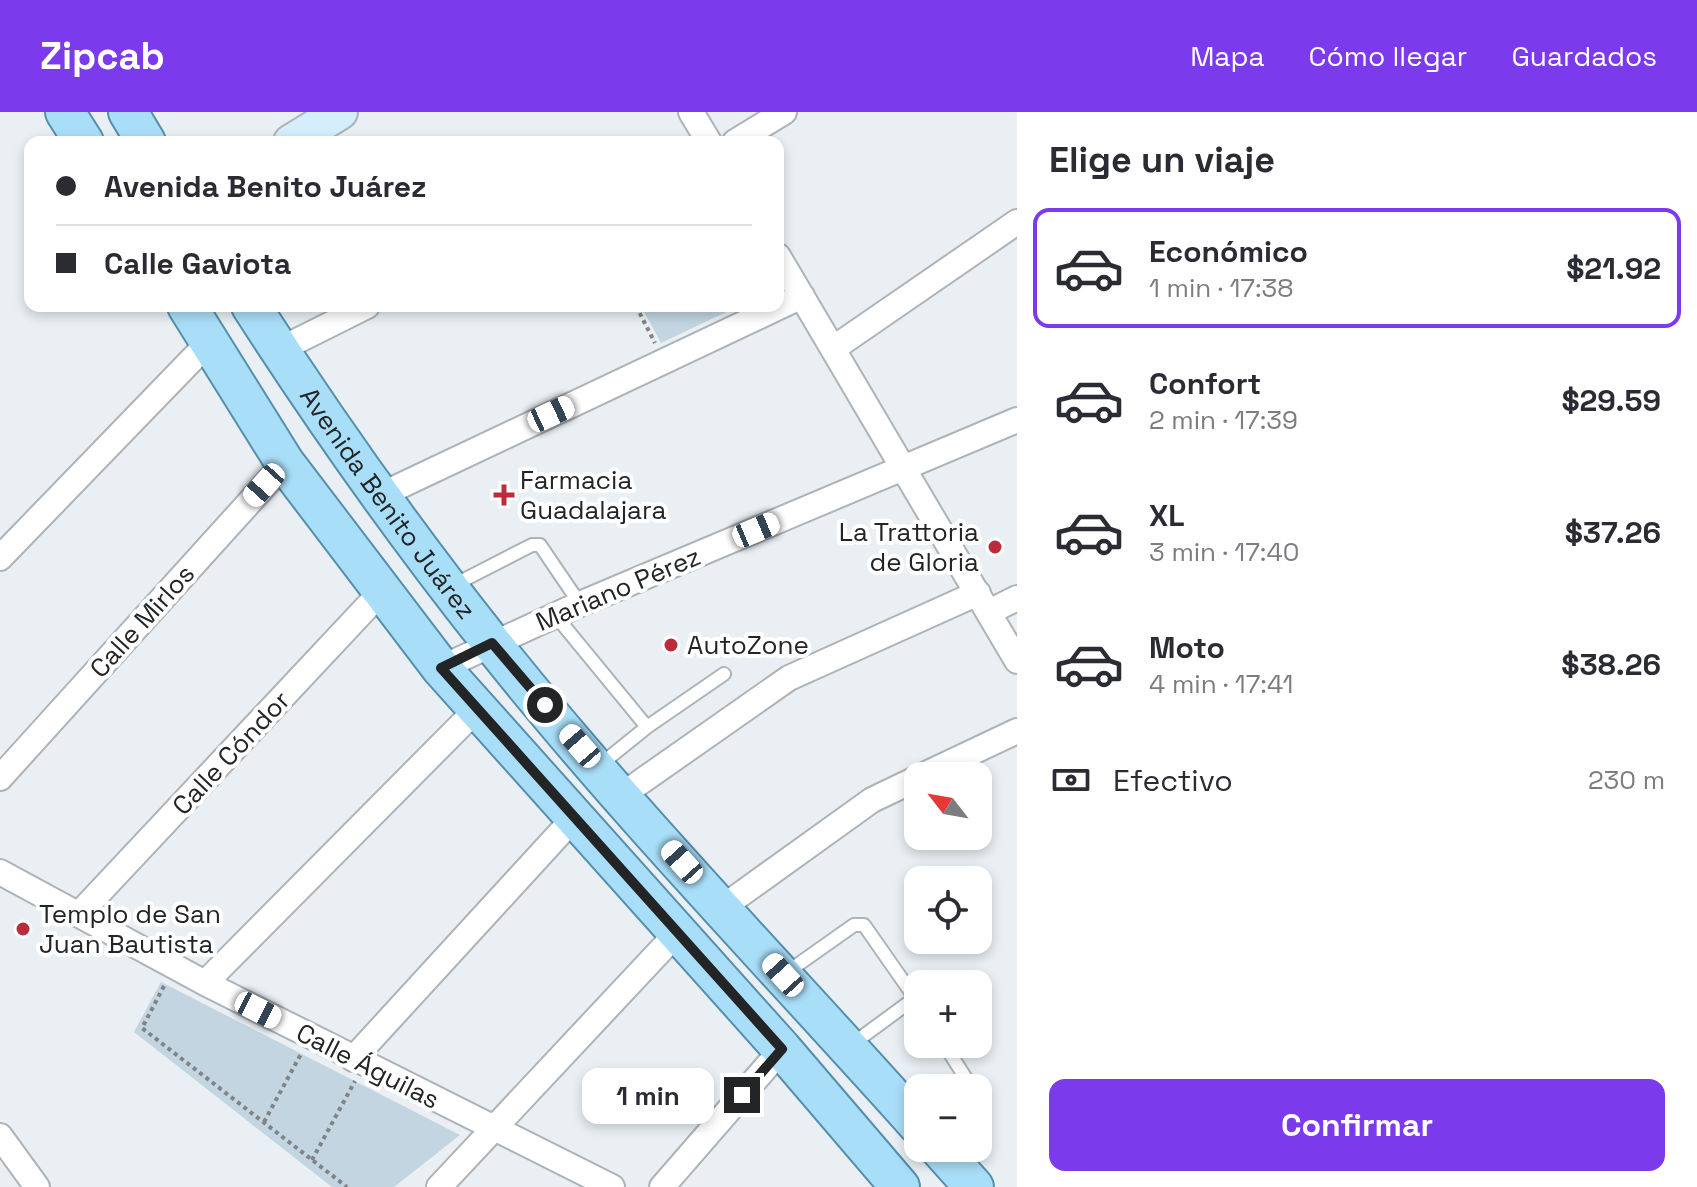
<!DOCTYPE html>
<html lang="es">
<head>
<meta charset="utf-8">
<style>
  :root { --surface:#fff; --page:#f2f2f3; --text:#2b2b33; --muted:#7c7c81; --line:#e1e1e2; --accent:#7c3aed }
  body { margin:0; font-family:"Space Grotesk",sans-serif; background:var(--page); color:var(--text); height:100vh; display:flex; flex-direction:column; font-size:30px; white-space:nowrap }
  * { box-sizing:border-box; margin:0 }
  p { font-size:26px; color:var(--muted) }
  .icon { flex:none; width:44px; height:44px; fill:none; stroke:currentColor; stroke-width:2; stroke-linecap:round; stroke-linejoin:round }
  .map { position:relative; flex:1; overflow:hidden }
  .sheet { display:flex; flex-direction:column; background:var(--surface); width:680px }
  .sheet>* { flex:none }
  .top-card { position:absolute; left:24px; top:24px; width:760px; height:176px; border-radius:16px; box-shadow:0 4px 12px #0003; display:grid; align-content:center; height:176px; padding:0 32px; background:var(--surface) }
  .needle { width:52px; rotate:301deg }
  .tools { position:absolute; left:904px; top:650px; display:grid; gap:16px }
  .tools a { display:grid; place-items:center; width:88px; height:88px; border-radius:16px; background:var(--surface); box-shadow:0 4px 12px #0003; font-size:40px }
  .end { position:absolute; width:36px; height:36px; margin:-18px; border:10px solid #222426; background:#fff; box-shadow:0 0 0 4px #fff }
  .from { border-radius:50% }
  .bubble { position:absolute; height:56px; border-radius:16px; background:var(--surface); box-shadow:0 4px 12px #0003; font-size:26px; font-weight:800; line-height:56px; text-align:center }
  .car { position:absolute; width:24px; height:48px; margin:-24px -12px; border-radius:10px; box-shadow:0 0 6px 2px #0007; background:linear-gradient(#fff 24%,#345 0 40%,#fff 0 76%,#345 0 86%,#fff 0) }
  .top-card b { display:flex; align-items:center; gap:28px; height:76px; font-size:30px }
  .top-card b+b { border-top:2px solid var(--line) }
  .top-card i { width:20px; height:20px; background:var(--text) }
  ul { padding:0; list-style:none }
  li { display:flex; align-items:center; gap:24px; height:120px; margin:0 16px 12px; padding:0 16px; border:4px solid transparent; border-radius:16px }
  li div { flex:1 }
  li b { display:block; font-size:30px }
  li em { font-style:normal; font-weight:800 }
  li.active { border-color:var(--accent) }
  li>.icon { width:72px; height:72px; stroke-width:1.5 }
  h2 { padding:0 32px; font-size:36px; line-height:96px }
  .pay { display:flex; align-items:center; gap:20px; height:88px; padding:0 32px; font-size:30px }
  .pay p { margin-inline-start:auto }
  .button { display:flex; gap:16px; margin-top:auto; padding:16px 32px }
  .button a { flex:1; height:92px; border-radius:16px; background:var(--accent); color:#fff; font-size:32px; font-weight:800; line-height:92px; text-align:center }
  header { display:flex; align-items:center; gap:48px; box-sizing:border-box; height:112px; padding:0 40px; background:var(--accent); color:#fff }
  header strong { font-size:38px }
  nav { display:flex; gap:44px; margin-inline-start:auto; font-size:28px }
  main { display:flex; flex:1; min-height:0 }
  .map>svg:first-child { display:block }
</style>
</head>
<body>
<header>
<strong>Zipcab</strong>
<nav><a>Mapa</a><a>Cómo llegar</a><a>Guardados</a></nav>
</header>
<main>
<div class="map">
<svg width="1017" height="1075" viewBox="0 0 1017 1075">
  <rect width="100%" height="100%" fill="#e9eff3"/>
  <path fill="#c2d5e0" d="M641 194H739L661 231Z
    M161 870 460 1023 394 1075H332L134 920Z"/>
  <g fill="none" stroke-linecap="round" stroke-linejoin="round">
    <g stroke="#adb3b7" stroke-width="16">
      <path id="lane" d="M452 474 532 433H540L580 492
        M555 503 647 615 724 562
        M600 653 647 615
        M786 861 854 813H864L915 886 851 933
        M944 932 972 976
        M978 985 982 990"/>
    </g>
    <g stroke="#adb3b7" stroke-width="28">
      <path id="street" d="M691 0 709 30
        M735 30 784 0
        M778 144 1017 549
        M834 236 1017 110
        M279 238 367 194
        M381 383 802 184
        M0 446 209 230
        M989 500 1017 486
        M441 556 580 492 1017 308
        M922 664 1017 619
        M0 666 285 351
        M622 683 789 566 978 481
        M0 760 205 871 612 1075
        M723 795 872 688 918 666
        M80 801 381 480
        M205 871 477 597
        M353 947 573 707
        M0 1024 37 1075
        M439 1075 677 821
        M662 1075 782 937"/>
    </g>
    <g stroke="#adb3b7" stroke-width="38">
      <path id="secondary" d="M291 30 340 0"/>
    </g>
    <g stroke="#558fab" stroke-width="42">
      <g id="primary">
        <path d="M65 0 84 30"/>
        <path d="M128 0 146 30"/>
        <path d="M187 194 285 351 441 556 782 937 900 1075"/>
        <path id="s1" d="M251 194C325 309 405 422 490 529 623 697 775 853 918 1013"/>
        <path d="M939 1036 974 1075"/>
      </g>
    </g>
    <path stroke="#808487" stroke-width="4" stroke-dasharray="4 4" stroke-linecap="butt" d="M636 194 655 231
      M164 874 142 916 347 1075
      M264 1010 301 942
      M312 1048 355 969"/>
    <use href="#lane" stroke="#fff" stroke-width="12"/>
    <use href="#street" stroke="#fff" stroke-width="24"/>
    <use href="#secondary" stroke="#d4eefb" stroke-width="34"/>
    <use href="#primary" stroke="#a9def8" stroke-width="38"/>
  </g>
  <g fill="none" stroke-linecap="round" stroke-linejoin="round">
    <path stroke="#222426" stroke-width="10" d="M545 593 492 531 441 556 782 937 742 983"/>
  </g>
  <g fill="#bc2b3a" stroke="#fff" stroke-width="3">
    <path d="M500 371h8v8h8v8h-8v8h-8v-8h-8v-8h8z"/>
    <circle cx="995" cy="435" r="8"/>
    <circle cx="671" cy="533" r="8"/>
    <circle cx="23" cy="817" r="8"/>
  </g>
  <g text-anchor="middle" dominant-baseline="central" stroke-width="8" stroke-linejoin="round" paint-order="stroke">
    <g font-size="26" fill="#222426" stroke="#fff" text-anchor="start">
      <text x="520" y="368">Farmacia<tspan x="520" dy="30">Guadalajara</tspan></text>
      <text x="979" y="420" text-anchor="end">La Trattoria<tspan x="979" dy="30">de Gloria</tspan></text>
      <text x="687" y="533">AutoZone</text>
      <text x="39" y="802">Templo de San<tspan x="39" dy="30">Juan Bautista</tspan></text>
    </g>
    <g font-size="26" fill="#222426" stroke="#fff">
      <text stroke="none"><textPath href="#s1" startOffset="240">Avenida Benito Juárez</textPath></text>
      <text transform="translate(618 477) rotate(-23)">Mariano Pérez</text>
      <text transform="translate(142 509) rotate(-48)">Calle Mirlos</text>
      <text transform="translate(231 641) rotate(-47)">Calle Cóndor</text>
      <text transform="translate(368 954) rotate(27)">Calle Águilas</text>
    </g>
  </g>
</svg>
<div class="tools">
<a><svg class="needle" viewBox="-14 -14 28 28"><path d="M0-13l5 13h-10z" fill="#e53935"/><path d="M0 13l5-13h-10z" fill="#7c7c81"/></svg></a>
<a><svg class="icon" aria-label="locate" viewBox="0 0 24 24"><circle cx="12" cy="12" r="6"/><path d="M12 2v4M12 18v4M2 12h4M18 12h4"/></svg></a>
<a>+</a>
<a>−</a>
</div>
<i class="end from" style="left:545px;top:593px"></i>
<i class="end" style="left:742px;top:983px"></i>
<div class="bubble" style="left:582px;top:956px;width:132px">1 min</div>
<i class="car" style="left:551px;top:302px;rotate:65deg"></i>
<i class="car" style="left:264px;top:373px;rotate:222deg"></i>
<i class="car" style="left:756px;top:418px;rotate:67deg"></i>
<i class="car" style="left:580px;top:634px;rotate:319deg"></i>
<i class="car" style="left:682px;top:750px;rotate:318deg"></i>
<i class="car" style="left:783px;top:863px;rotate:318deg"></i>
<i class="car" style="left:258px;top:898px;rotate:117deg"></i>
<div class="top-card">
<b><i class="from"></i>Avenida Benito Juárez</b>
<b><i></i>Calle Gaviota</b>
</div>
</div>
<section class="sheet">
<h2>Elige un viaje</h2>
<ul>
<li class="active"><svg class="icon" aria-label="car" viewBox="0 0 24 24"><path d="M5 17H2v-5l4-1 3-4h7l3 4 3 1v5h-3M9 17h6M6 11h13"/><circle cx="7" cy="17" r="2"/><circle cx="17" cy="17" r="2"/></svg><div><b>Económico</b><p>1 min · 17:38</p></div><em>$21.92</em></li>
<li><svg class="icon" aria-label="car" viewBox="0 0 24 24"><path d="M5 17H2v-5l4-1 3-4h7l3 4 3 1v5h-3M9 17h6M6 11h13"/><circle cx="7" cy="17" r="2"/><circle cx="17" cy="17" r="2"/></svg><div><b>Confort</b><p>2 min · 17:39</p></div><em>$29.59</em></li>
<li><svg class="icon" aria-label="car" viewBox="0 0 24 24"><path d="M5 17H2v-5l4-1 3-4h7l3 4 3 1v5h-3M9 17h6M6 11h13"/><circle cx="7" cy="17" r="2"/><circle cx="17" cy="17" r="2"/></svg><div><b>XL</b><p>3 min · 17:40</p></div><em>$37.26</em></li>
<li><svg class="icon" aria-label="car" viewBox="0 0 24 24"><path d="M5 17H2v-5l4-1 3-4h7l3 4 3 1v5h-3M9 17h6M6 11h13"/><circle cx="7" cy="17" r="2"/><circle cx="17" cy="17" r="2"/></svg><div><b>Moto</b><p>4 min · 17:41</p></div><em>$38.26</em></li>
</ul>
<div class="pay"><svg class="icon" aria-label="cash" viewBox="0 0 24 24"><path d="M3 7h18v10H3z"/><circle cx="12" cy="12" r="2"/></svg>Efectivo<p>230 m</p></div>
<div class="button"><a>Confirmar</a></div>
</section>
</main>
</body>
</html>
